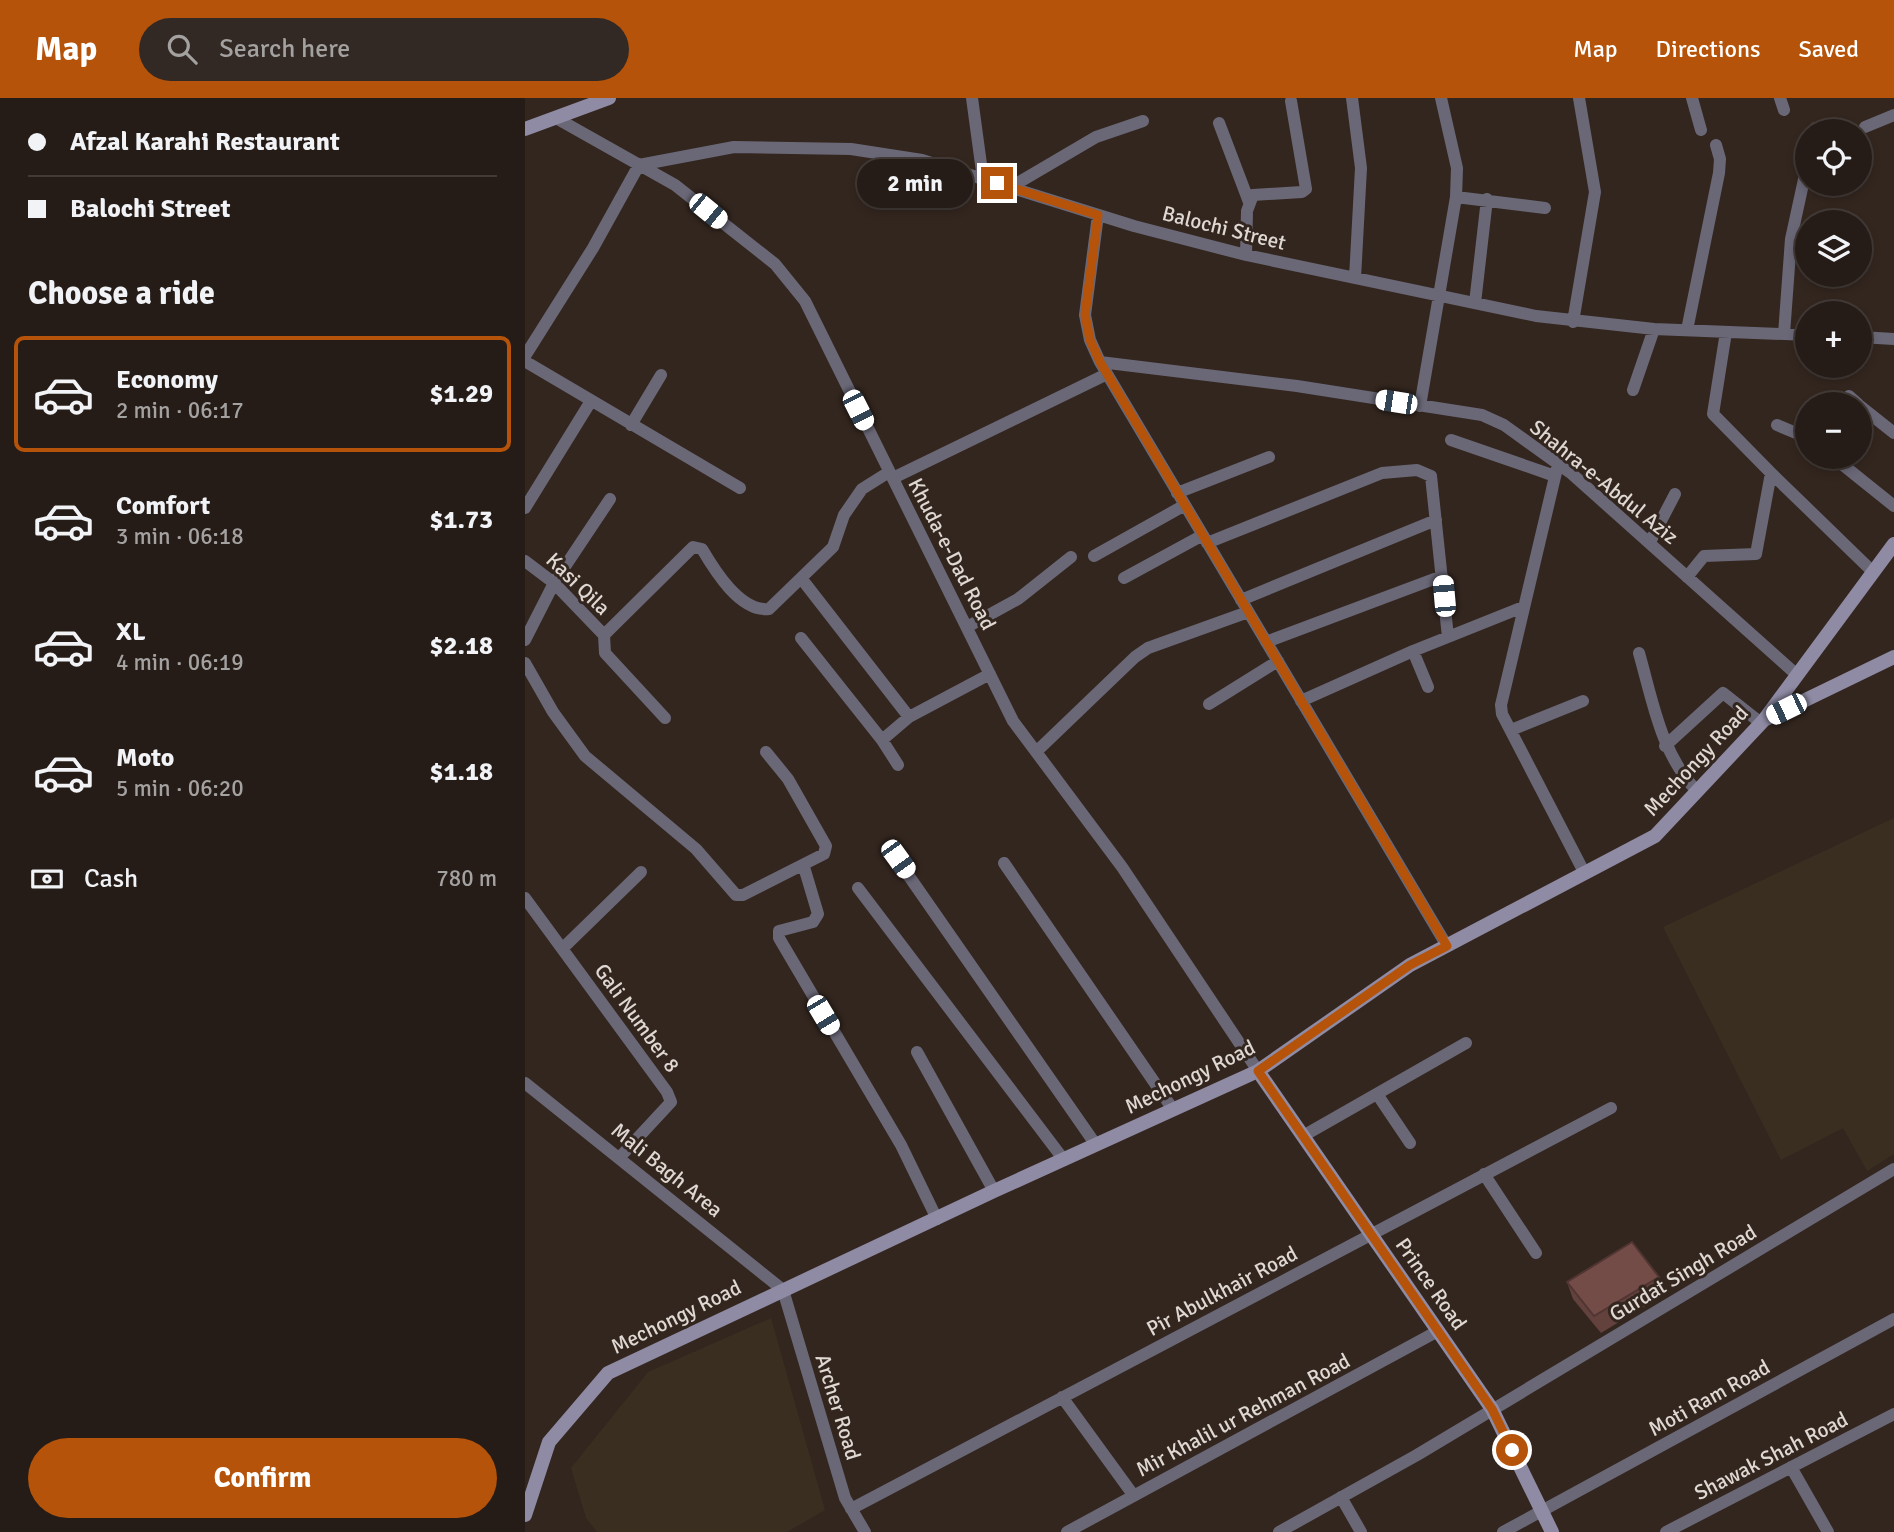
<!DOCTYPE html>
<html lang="en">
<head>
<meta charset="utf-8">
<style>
  :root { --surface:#261c17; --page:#322924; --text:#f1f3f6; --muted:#a4a1a1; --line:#423a36; --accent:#b45309 }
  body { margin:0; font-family:Signika,sans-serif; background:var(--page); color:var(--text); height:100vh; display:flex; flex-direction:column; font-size:26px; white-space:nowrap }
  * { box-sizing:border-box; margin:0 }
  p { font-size:23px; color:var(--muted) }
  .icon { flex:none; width:38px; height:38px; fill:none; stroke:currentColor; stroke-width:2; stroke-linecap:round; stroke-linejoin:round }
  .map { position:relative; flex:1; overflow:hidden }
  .details { display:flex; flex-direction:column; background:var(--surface); width:525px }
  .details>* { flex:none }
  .banner { display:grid; align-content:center; height:154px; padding:0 28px; background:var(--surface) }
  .fabs { position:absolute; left:1270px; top:21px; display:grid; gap:14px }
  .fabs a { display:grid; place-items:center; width:77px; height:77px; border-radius:50%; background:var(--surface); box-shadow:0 4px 10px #0003,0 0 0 2px var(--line); font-size:35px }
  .end { position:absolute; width:32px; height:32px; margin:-16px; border:9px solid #b45309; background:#fff; box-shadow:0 0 0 4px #fff }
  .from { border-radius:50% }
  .bubble { position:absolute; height:49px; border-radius:24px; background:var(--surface); box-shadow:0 4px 10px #0003,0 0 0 2px var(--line); font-size:23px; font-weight:700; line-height:49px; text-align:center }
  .car { position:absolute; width:21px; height:42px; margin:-21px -10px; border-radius:9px; box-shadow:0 0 5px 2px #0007; background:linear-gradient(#fff 24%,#345 0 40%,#fff 0 76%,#345 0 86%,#fff 0) }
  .banner b { display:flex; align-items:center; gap:24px; height:66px; font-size:26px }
  .banner b+b { border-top:2px solid var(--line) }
  .banner i { width:18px; height:18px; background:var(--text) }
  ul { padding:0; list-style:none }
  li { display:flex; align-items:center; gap:21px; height:116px; margin:0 14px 10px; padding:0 14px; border:4px solid transparent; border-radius:10px }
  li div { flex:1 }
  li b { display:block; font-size:26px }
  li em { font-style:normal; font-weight:700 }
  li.selected { border-color:var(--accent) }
  li>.icon { width:63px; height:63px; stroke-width:1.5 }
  h2 { padding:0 28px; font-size:32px; line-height:84px }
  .pay { display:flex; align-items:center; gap:18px; height:77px; padding:0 28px; font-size:26px }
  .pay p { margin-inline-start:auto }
  .action { display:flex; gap:14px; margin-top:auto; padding:14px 28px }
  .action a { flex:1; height:80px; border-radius:42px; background:var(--accent); color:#fff; font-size:28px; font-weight:700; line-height:80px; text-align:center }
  header { display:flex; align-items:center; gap:42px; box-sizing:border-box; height:98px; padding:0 35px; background:var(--accent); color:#fff }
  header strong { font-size:33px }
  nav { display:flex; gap:38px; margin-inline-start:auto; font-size:24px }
  .search { width:490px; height:63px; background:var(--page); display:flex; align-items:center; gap:18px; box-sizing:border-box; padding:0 24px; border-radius:38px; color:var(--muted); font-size:26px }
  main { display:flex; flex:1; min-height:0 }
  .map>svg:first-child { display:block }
</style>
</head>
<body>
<header>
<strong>Map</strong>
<div class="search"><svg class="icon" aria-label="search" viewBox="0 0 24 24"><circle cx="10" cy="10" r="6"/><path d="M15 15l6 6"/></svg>Search here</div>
<nav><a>Map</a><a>Directions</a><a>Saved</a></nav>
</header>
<main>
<section class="details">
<div class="banner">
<b><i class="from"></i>Afzal Karahi Restaurant</b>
<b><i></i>Balochi Street</b>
</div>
<h2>Choose a ride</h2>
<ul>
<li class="selected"><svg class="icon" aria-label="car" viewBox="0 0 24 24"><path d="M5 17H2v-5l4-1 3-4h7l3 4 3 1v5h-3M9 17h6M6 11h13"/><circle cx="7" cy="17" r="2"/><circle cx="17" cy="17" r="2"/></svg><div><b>Economy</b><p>2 min · 06:17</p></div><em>$1.29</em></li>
<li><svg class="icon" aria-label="car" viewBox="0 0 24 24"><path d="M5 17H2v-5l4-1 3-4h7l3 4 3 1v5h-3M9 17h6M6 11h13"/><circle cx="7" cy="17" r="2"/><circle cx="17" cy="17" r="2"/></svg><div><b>Comfort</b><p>3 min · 06:18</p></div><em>$1.73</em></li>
<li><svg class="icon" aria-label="car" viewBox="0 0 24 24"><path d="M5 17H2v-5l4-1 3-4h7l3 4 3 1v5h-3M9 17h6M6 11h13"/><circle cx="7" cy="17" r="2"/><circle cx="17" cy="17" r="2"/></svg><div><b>XL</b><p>4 min · 06:19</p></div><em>$2.18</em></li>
<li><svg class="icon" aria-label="car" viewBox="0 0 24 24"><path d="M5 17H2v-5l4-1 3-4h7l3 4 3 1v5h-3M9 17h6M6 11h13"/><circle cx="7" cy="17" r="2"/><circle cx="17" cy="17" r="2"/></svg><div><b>Moto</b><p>5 min · 06:20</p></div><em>$1.18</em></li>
</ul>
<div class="pay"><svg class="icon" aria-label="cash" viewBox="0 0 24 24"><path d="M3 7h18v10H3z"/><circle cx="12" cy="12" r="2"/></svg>Cash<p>780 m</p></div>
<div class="action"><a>Confirm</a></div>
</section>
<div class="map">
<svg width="1369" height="1434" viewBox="0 0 1369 1434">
  <rect width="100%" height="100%" fill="#33261f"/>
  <path fill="#3a2e20" d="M1369 720V1056L1342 1073 1318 1030 1256 1062 1138 829Z
    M246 1220 300 1412 262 1434H72L61 1420 46 1370 123 1274Z"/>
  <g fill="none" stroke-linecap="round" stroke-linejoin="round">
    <path stroke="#6a6877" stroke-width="12" d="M447 0 458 81
      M827 0 836 70 830 180
      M1167 0 1176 32
      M1255 0 1259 12
      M31 20 150 87 250 166 280 203 488 623 597 769 733 973
      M694 25 724 104
      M1340 29 1369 17
      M1289 33 1290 30
      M486 89 571 39 618 23
      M931 99 1020 110
      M573 117 560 217 565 242 575 264 922 848
      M721 157 722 113 728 97 777 94 781 91 766 3
      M950 205 962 101
      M1048 224 1070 94 1054 0
      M1162 232 1194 75 1195 61 1191 47
      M1259 236 1266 141 1283 63
      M1335 239 1369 241
      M575 264 772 288 957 317 979 327 1047 376 1272 577
      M1108 292 1129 231
      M1324 298 1333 306
      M895 308 931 99 932 70 916 0
      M1335 308 1369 335
      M106 327 136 277
      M1252 327 1283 340
      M926 342 1030 378
      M1308 359 1369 408
      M1033 366 976 607 977 616 1059 774
      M1246 375 1348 474
      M368 380 582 276
      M215 390 1 264 0 258 68 150 114 67 209 49 326 51 397 62 609 128 721 157 1011 218 1129 231 1283 237
      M652 395 744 359
      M0 410 66 303
      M1125 444 1150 396
      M682 445 857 375 892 372 906 378 923 539
      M569 458 660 407
      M0 463 29 485 79 537
      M1162 479 1179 458 1231 456 1246 375 1188 316 1201 234
      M276 480 384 619
      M599 480 678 437
      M716 502 911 422
      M442 529 493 501 546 459
      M276 540 357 642 373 667
      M0 542 29 485 85 401
      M741 544 917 478
      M888 553 903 589
      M1114 555C1128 604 1136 656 1172 693
      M0 565 28 614 60 658 171 751 211 797H218L299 756 301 748 263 681 241 654
      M776 603 888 553 998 509
      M684 606 753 563
      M140 620 80 555 79 537 168 449 177 451C190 473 215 514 244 511L308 449 319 417 337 391 364 374
      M986 632 1058 603
      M357 642 384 619 465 576
      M1140 648 1198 595 1236 625
      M511 654 610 559 623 550 723 514
      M372 761 571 1047
      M479 765 647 1010
      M279 769 293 816 288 824 254 833V840L376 1047 412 1121
      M333 790 539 1062
      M0 800 142 994 146 1004 95 1059
      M38 850 116 774
      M392 954 469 1093
      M0 985 258 1192 320 1400 340 1434
      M852 996 885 1045
      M778 1038 941 945
      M959 1076 1011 1155
      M537 1299 609 1398
      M1266 1369 1303 1434
      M816 1399 836 1434
      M326 1411 1086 1010
      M542 1434 913 1233
      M754 1434 892 1357 1369 1071
      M978 1434 1369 1221
      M1141 1434 1369 1316"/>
    <path stroke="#8f8ba4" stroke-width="14" d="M0 31 84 0
      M1241 621 1369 559
      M733 973 967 1311 1027 1434
      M0 1417 24 1344 83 1275 469 1093 733 973 885 867 1130 738 1239 622 1369 446"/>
  </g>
  <path fill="#63413d" d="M1134 1179 1140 1196 1076 1235 1048 1201 1042 1184Z"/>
  <path fill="#734c47" stroke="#503532" stroke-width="2" d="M1107 1144 1134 1179 1069 1218 1042 1184Z"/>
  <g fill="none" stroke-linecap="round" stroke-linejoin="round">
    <path stroke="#b45309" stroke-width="9" d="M472 85 573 117 560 217 565 242 575 264 922 848 885 867 733 973 967 1311 987 1352"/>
  </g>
  <g text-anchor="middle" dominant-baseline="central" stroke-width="6" stroke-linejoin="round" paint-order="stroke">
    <g font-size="21" fill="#e0d8d3" stroke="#33261f">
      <text transform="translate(699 130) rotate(14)">Balochi Street</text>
      <text transform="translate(1079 384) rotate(39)">Shahra-e-Abdul Aziz</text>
      <text transform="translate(427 456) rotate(63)">Khuda-e-Dad Road</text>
      <text transform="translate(53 486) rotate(44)">Kasi Qila</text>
      <text transform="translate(1171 663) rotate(-47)">Mechongy Road</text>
      <text transform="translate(112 920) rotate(54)">Gali Number 8</text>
      <text transform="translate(665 979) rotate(-26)">Mechongy Road</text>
      <text transform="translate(142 1072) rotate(39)">Mali Bagh Area</text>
      <text transform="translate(1158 1175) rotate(-31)">Gurdat Singh Road</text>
      <text transform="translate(906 1186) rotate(55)">Prince Road</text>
      <text transform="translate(697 1193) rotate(-28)">Pir Abulkhair Road</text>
      <text transform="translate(151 1219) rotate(-26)">Mechongy Road</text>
      <text transform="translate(1184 1300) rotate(-29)">Moti Ram Road</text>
      <text transform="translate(313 1309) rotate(73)">Archer Road</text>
      <text transform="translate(718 1317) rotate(-28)">Mir Khalil ur Rehman Road</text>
      <text transform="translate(1246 1358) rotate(-27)">Shawak Shah Road</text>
    </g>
  </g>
</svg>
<div class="fabs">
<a><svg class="icon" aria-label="locate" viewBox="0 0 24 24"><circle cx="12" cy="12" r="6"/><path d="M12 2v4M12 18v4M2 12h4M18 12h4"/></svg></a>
<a><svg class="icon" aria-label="layers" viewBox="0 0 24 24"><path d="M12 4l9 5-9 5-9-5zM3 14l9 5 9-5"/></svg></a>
<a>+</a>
<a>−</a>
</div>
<i class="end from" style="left:987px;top:1352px"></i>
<i class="end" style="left:472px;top:85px"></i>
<div class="bubble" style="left:332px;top:61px;width:116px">2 min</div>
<i class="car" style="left:183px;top:113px;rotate:129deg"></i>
<i class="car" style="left:871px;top:304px;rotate:279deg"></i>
<i class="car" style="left:333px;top:312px;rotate:153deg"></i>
<i class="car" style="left:919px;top:498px;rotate:355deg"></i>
<i class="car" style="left:1261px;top:611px;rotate:244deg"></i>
<i class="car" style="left:373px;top:761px;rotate:144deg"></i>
<i class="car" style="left:298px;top:917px;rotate:149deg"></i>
</div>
</main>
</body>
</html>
